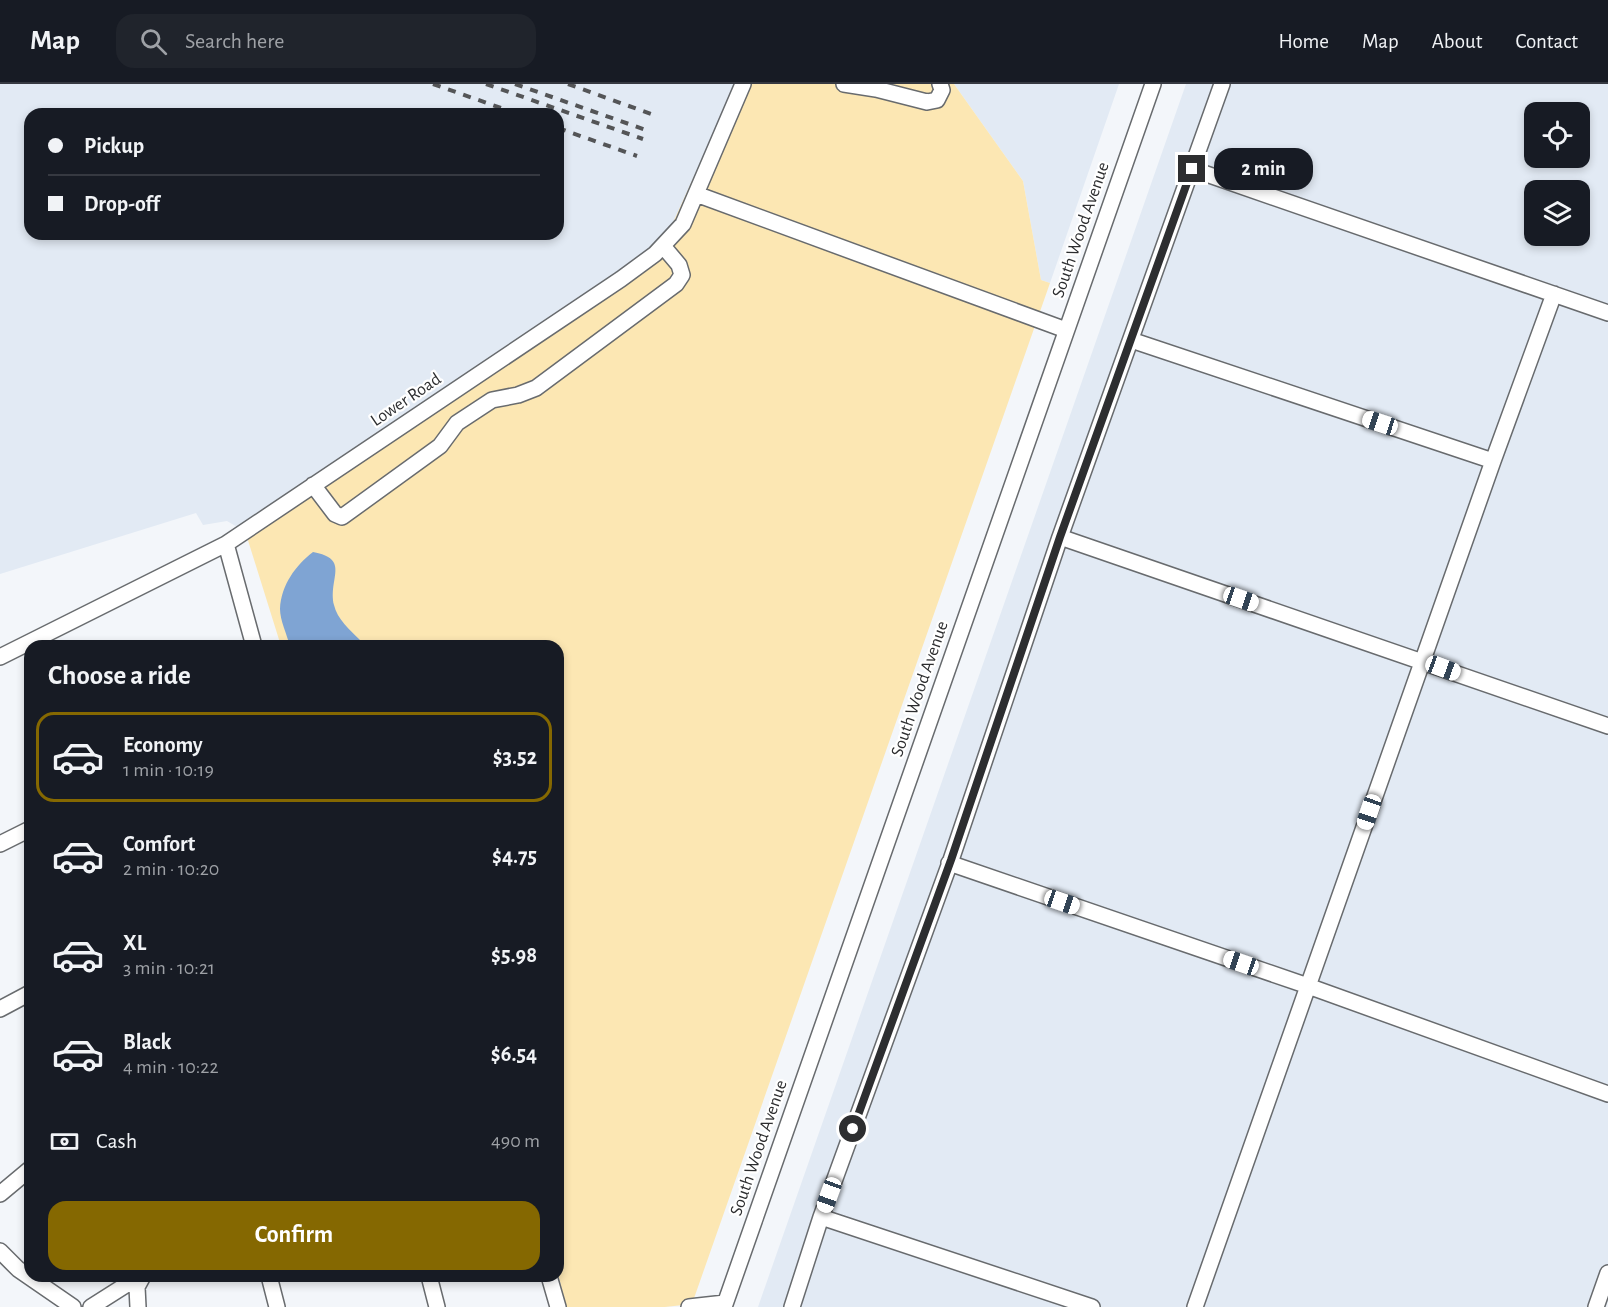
<!DOCTYPE html>
<html lang="en">
<head>
<meta charset="utf-8">
<style>
  :root { --surface:#171b24; --page:#20242c; --text:#f1f3f6; --muted:#9ea1a6; --line:#363941; --accent:#856801 }
  body { margin:0; font-family:"Alegreya Sans",sans-serif; background:var(--page); color:var(--text); height:100vh; display:flex; flex-direction:column; font-size:22px; white-space:nowrap }
  * { box-sizing:border-box; margin:0 }
  p { font-size:20px; color:var(--muted) }
  .icon { flex:none; width:33px; height:33px; fill:none; stroke:currentColor; stroke-width:2; stroke-linecap:round; stroke-linejoin:round }
  .map { position:relative; flex:1; overflow:hidden }
  .sheet { position:absolute; left:24px; top:556px; width:540px; height:642px; display:flex; flex-direction:column; background:var(--surface); border-radius:18px; box-shadow:0 3px 9px #0003 }
  .sheet>* { flex:none }
  .hud { position:absolute; left:24px; top:24px; width:540px; height:132px; border-radius:18px; box-shadow:0 3px 9px #0003; display:grid; align-content:center; height:132px; padding:0 24px; background:var(--surface) }
  .tools { position:absolute; left:1524px; top:18px; display:grid; gap:12px }
  .tools a { display:grid; place-items:center; width:66px; height:66px; border-radius:12px; background:var(--surface); box-shadow:0 3px 9px #0003; font-size:30px }
  .end { position:absolute; width:27px; height:27px; margin:-14px; border:8px solid #2d2e30; background:#fff; box-shadow:0 0 0 3px #fff }
  .from { border-radius:50% }
  .bubble { position:absolute; height:42px; border-radius:18px; background:var(--surface); box-shadow:0 3px 9px #0003; font-size:20px; font-weight:700; line-height:42px; text-align:center }
  .car { position:absolute; width:18px; height:36px; margin:-18px -9px; border-radius:8px; box-shadow:0 0 4px 2px #0007; background:linear-gradient(#fff 24%,#345 0 40%,#fff 0 76%,#345 0 86%,#fff 0) }
  .hud b { display:flex; align-items:center; gap:21px; height:57px; font-size:22px }
  .hud b+b { border-top:2px solid var(--line) }
  .hud i { width:15px; height:15px; background:var(--text) }
  ul { padding:0; list-style:none }
  li { display:flex; align-items:center; gap:18px; height:90px; margin:0 12px 9px; padding:0 12px; border:3px solid transparent; border-radius:18px }
  li div { flex:1 }
  li b { display:block; font-size:22px }
  li em { font-style:normal; font-weight:700 }
  li.current { border-color:var(--accent) }
  li>.icon { width:54px; height:54px; stroke-width:1.5 }
  h2 { padding:0 24px; font-size:27px; line-height:72px }
  .pay { display:flex; align-items:center; gap:15px; height:66px; padding:0 24px; font-size:22px }
  .pay p { margin-inline-start:auto }
  .primary-button { display:flex; gap:12px; margin-top:auto; padding:12px 24px }
  .primary-button a { flex:1; height:69px; border-radius:18px; background:var(--accent); color:#fff; font-size:24px; font-weight:700; line-height:69px; text-align:center }
  header { display:flex; align-items:center; gap:36px; box-sizing:border-box; height:84px; padding:0 30px; background:var(--surface); border-bottom:2px solid var(--line) }
  header strong { font-size:28px }
  nav { display:flex; gap:33px; margin-inline-start:auto; font-size:21px }
  .search { width:420px; height:54px; background:var(--page); display:flex; align-items:center; gap:15px; box-sizing:border-box; padding:0 21px; border-radius:18px; color:var(--muted); font-size:22px }
  .map>svg:first-child { display:block }
</style>
</head>
<body>
<header>
<strong>Map</strong>
<div class="search"><svg class="icon" aria-label="search" viewBox="0 0 24 24"><circle cx="10" cy="10" r="6"/><path d="M15 15l6 6"/></svg>Search here</div>
<nav><a>Home</a><a>Map</a><a>About</a><a>Contact</a></nav>
</header>
<div class="map">
<svg width="1608" height="1223" viewBox="0 0 1608 1223">
  <rect width="100%" height="100%" fill="#f3f6fa"/>
  <path fill="#e2eaf4" fill-rule="evenodd" d="M0 0H736L661 165 244 447 227 437 203 441 196 429 0 490ZM30 30H558V150H30Z
    M954 0H1119L1050 199 1041 196 1023 97Z
    M1186 0H1608V1217L1606 1223H758ZM1534 28H1580V74H1534ZM1534 106H1580V152H1534Z"/>
  <path fill="#fce7b3" d="M736 0H954L1023 97 1041 196 1050 199 692 1220 665 1223H566L558 1189V562H281L246 450 661 165Z"/>
  <path fill="#7fa4d3" d="M313 468C351 475 328 494 334 521 337 535 350 546 360 556V562H290C287 551 280 536 280 525 281 501 296 481 313 468Z"/>
  <g fill="none" stroke-linecap="round" stroke-linejoin="round">
    <g stroke="#686b6e" stroke-width="18">
      <path id="minor" d="M844 0 876 5 927 18 937 16 942 6 940 0
        M1192 85 1608 229
        M696 110 1066 246
        M1131 256 1493 377
        M313 401 335 430 342 433 440 362 457 339 492 316 518 311 536 304 676 200 682 191 679 181 663 162
        M1060 453 1222 0
        M226 460 254 562
        M0 573 226 460 621 195 655 170 683 140 743 0
        M0 760 30 745
        M949 779 1308 902 1608 1010
        M0 925 30 909
        M0 1110 30 1085
        M0 1167 18 1185 73 1223
        M269 1192 277 1223
        M429 1192 437 1223
        M549 1192 558 1223
        M91 1223 140 1192
        M138 1223 137 1203 143 1192
        M689 1223 725 1219
        M724 1223 1153 0
        M792 1223 821 1133
        M1092 1223 821 1133 951 776 1060 453 1608 642
        M1195 1223 1493 377 1554 210
        M1596 1223 1608 1189"/>
    </g>
    <use href="#minor" stroke="#fff" stroke-width="15"/>
    <path stroke="#545557" stroke-width="4" stroke-dasharray="8 8" stroke-linecap="butt" d="M433 0 518 30
      M486 0 643 55
      M515 0 646 46
      M568 0 651 30
      M558 44 637 72"/>
  </g>
  <g fill="none" stroke-linecap="round" stroke-linejoin="round">
    <path stroke="#2d2e30" stroke-width="8" d="M853 1045 951 776 1060 453 1192 85"/>
  </g>
  <g text-anchor="middle" dominant-baseline="central" stroke-width="4.5" stroke-linejoin="round" paint-order="stroke">
    <g font-size="18" fill="#2d2e30" stroke="#fff">
      <text transform="translate(1081 146) rotate(-71)">South Wood Avenue</text>
      <text transform="translate(406 316) rotate(-34)">Lower Road</text>
      <text transform="translate(920 605) rotate(-71)">South Wood Avenue</text>
      <text transform="translate(759 1064) rotate(-71)">South Wood Avenue</text>
    </g>
  </g>
</svg>
<div class="tools">
<a><svg class="icon" aria-label="locate" viewBox="0 0 24 24"><circle cx="12" cy="12" r="6"/><path d="M12 2v4M12 18v4M2 12h4M18 12h4"/></svg></a>
<a><svg class="icon" aria-label="layers" viewBox="0 0 24 24"><path d="M12 4l9 5-9 5-9-5zM3 14l9 5 9-5"/></svg></a>
</div>
<i class="end from" style="left:853px;top:1045px"></i>
<i class="end" style="left:1192px;top:85px"></i>
<div class="bubble" style="left:1214px;top:64px;width:99px">2 min</div>
<i class="car" style="left:1380px;top:339px;rotate:288deg"></i>
<i class="car" style="left:1241px;top:515px;rotate:109deg"></i>
<i class="car" style="left:1443px;top:584px;rotate:110deg"></i>
<i class="car" style="left:1369px;top:728px;rotate:199deg"></i>
<i class="car" style="left:1062px;top:818px;rotate:109deg"></i>
<i class="car" style="left:1241px;top:879px;rotate:289deg"></i>
<i class="car" style="left:829px;top:1111px;rotate:200deg"></i>
<div class="hud">
<b><i class="from"></i>Pickup</b>
<b><i></i>Drop-off</b>
</div>
<section class="sheet">
<h2>Choose a ride</h2>
<ul>
<li class="current"><svg class="icon" aria-label="car" viewBox="0 0 24 24"><path d="M5 17H2v-5l4-1 3-4h7l3 4 3 1v5h-3M9 17h6M6 11h13"/><circle cx="7" cy="17" r="2"/><circle cx="17" cy="17" r="2"/></svg><div><b>Economy</b><p>1 min · 10:19</p></div><em>$3.52</em></li>
<li><svg class="icon" aria-label="car" viewBox="0 0 24 24"><path d="M5 17H2v-5l4-1 3-4h7l3 4 3 1v5h-3M9 17h6M6 11h13"/><circle cx="7" cy="17" r="2"/><circle cx="17" cy="17" r="2"/></svg><div><b>Comfort</b><p>2 min · 10:20</p></div><em>$4.75</em></li>
<li><svg class="icon" aria-label="car" viewBox="0 0 24 24"><path d="M5 17H2v-5l4-1 3-4h7l3 4 3 1v5h-3M9 17h6M6 11h13"/><circle cx="7" cy="17" r="2"/><circle cx="17" cy="17" r="2"/></svg><div><b>XL</b><p>3 min · 10:21</p></div><em>$5.98</em></li>
<li><svg class="icon" aria-label="car" viewBox="0 0 24 24"><path d="M5 17H2v-5l4-1 3-4h7l3 4 3 1v5h-3M9 17h6M6 11h13"/><circle cx="7" cy="17" r="2"/><circle cx="17" cy="17" r="2"/></svg><div><b>Black</b><p>4 min · 10:22</p></div><em>$6.54</em></li>
</ul>
<div class="pay"><svg class="icon" aria-label="cash" viewBox="0 0 24 24"><path d="M3 7h18v10H3z"/><circle cx="12" cy="12" r="2"/></svg>Cash<p>490 m</p></div>
<div class="primary-button"><a>Confirm</a></div>
</section>
</div>
</body>
</html>
